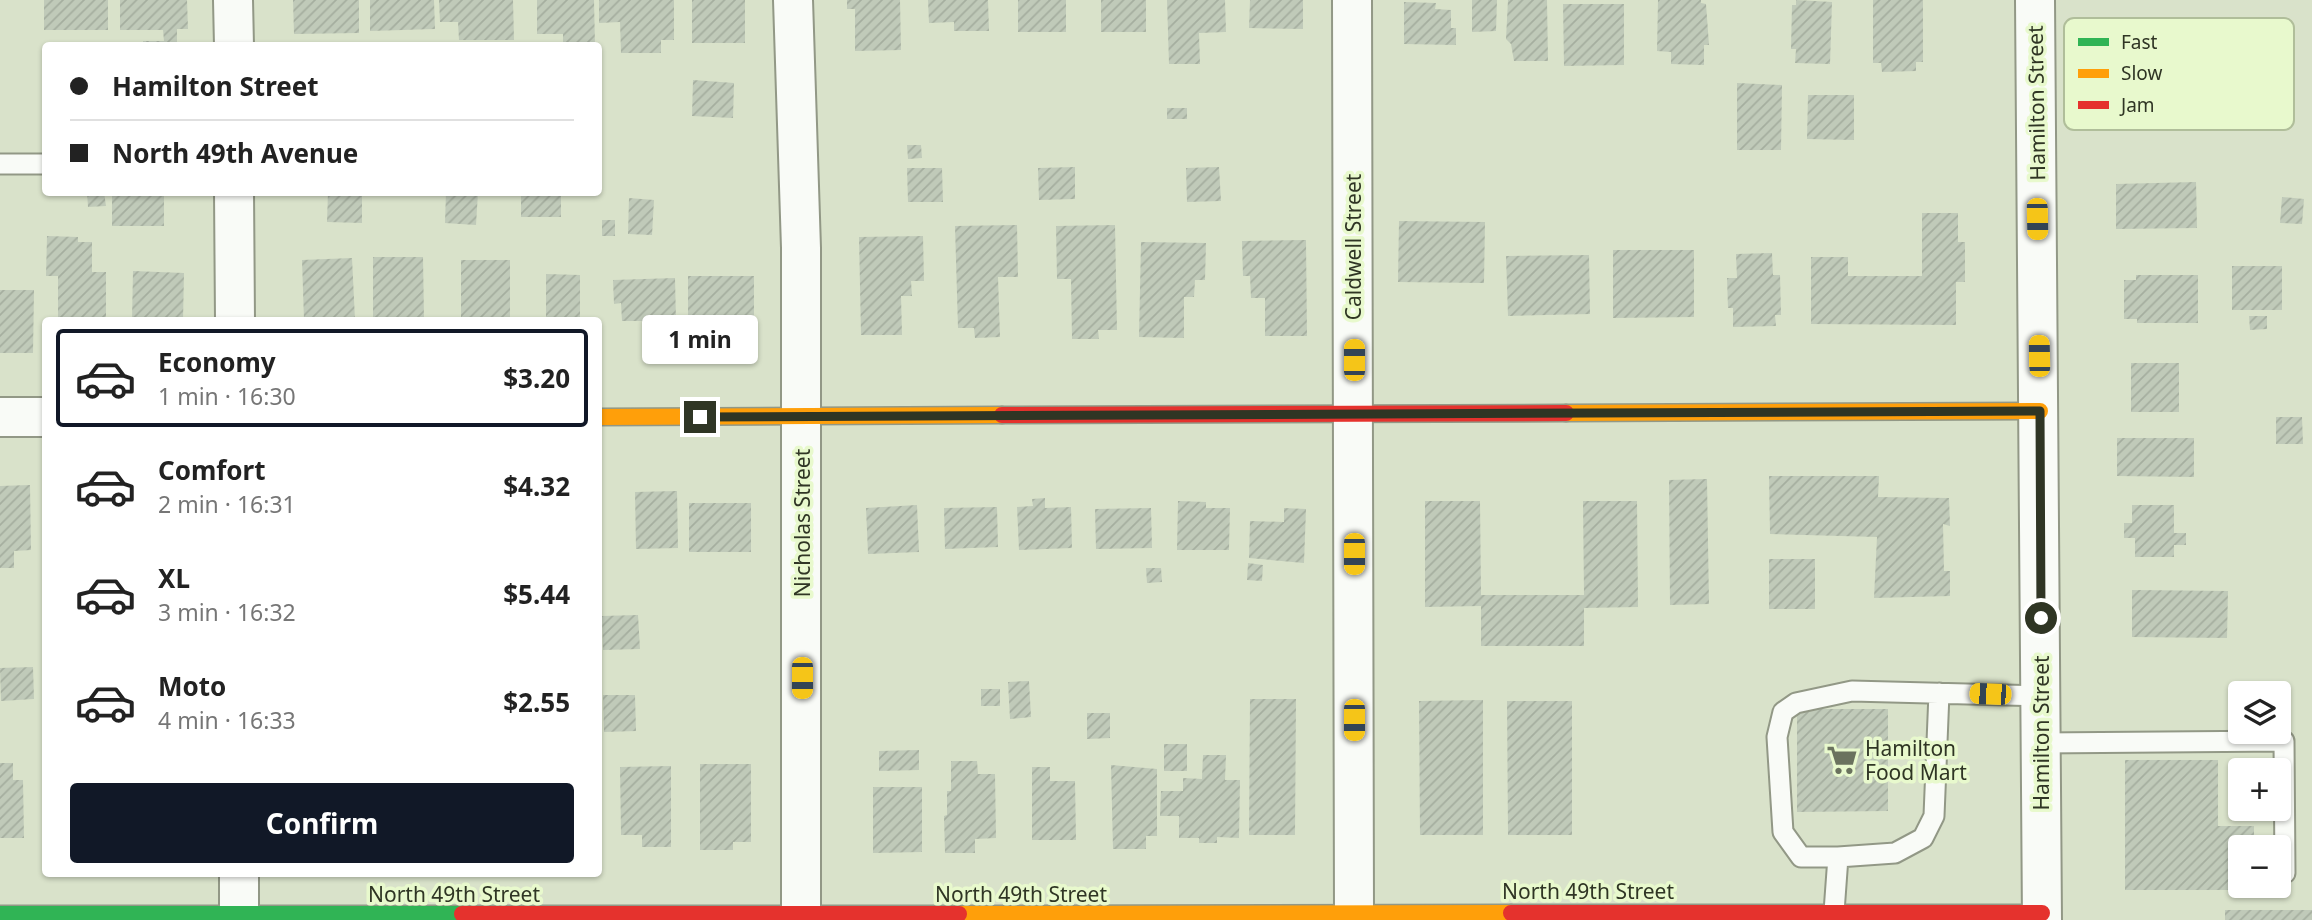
<!DOCTYPE html>
<html lang="en">
<head>
<meta charset="utf-8">
<style>
  :root { --surface:#fff; --page:#f6f6f6; --text:#222; --muted:#767676; --line:#e0e0e0; --accent:#111827 }
  body { margin:0; font-family:"Noto Sans",sans-serif; background:var(--page); color:var(--text); height:100vh; display:flex; flex-direction:column; font-size:26px; white-space:nowrap }
  * { box-sizing:border-box; margin:0 }
  p { font-size:23px; color:var(--muted) }
  .icon { flex:none; width:38px; height:38px; fill:none; stroke:currentColor; stroke-width:2; stroke-linecap:round; stroke-linejoin:round }
  .map { position:relative; flex:1; overflow:hidden }
  .panel { position:absolute; left:42px; top:317px; width:560px; height:560px; display:flex; flex-direction:column; background:var(--surface); border-radius:7px; box-shadow:0 2px 5px #0004 }
  .panel>* { flex:none }
  .guide { position:absolute; left:42px; top:42px; width:560px; height:154px; border-radius:7px; box-shadow:0 2px 5px #0004; display:grid; align-content:center; height:154px; padding:0 28px; background:var(--surface) }
  .tools { position:absolute; left:2228px; top:681px; display:grid; gap:14px }
  .tools a { display:grid; place-items:center; width:63px; height:63px; border-radius:7px; background:var(--surface); box-shadow:0 2px 5px #0004; font-size:35px }
  .end { position:absolute; width:32px; height:32px; margin:-16px; border:9px solid #2f3524; background:#fff; box-shadow:0 0 0 4px #fff }
  .from { border-radius:50% }
  .bubble { position:absolute; height:49px; border-radius:7px; background:var(--surface); box-shadow:0 2px 5px #0004; font-size:23px; font-weight:700; line-height:49px; text-align:center }
  .car { position:absolute; width:21px; height:42px; margin:-21px -10px; border-radius:9px; box-shadow:0 0 5px 2px #0007; background:linear-gradient(#f5c518 24%,#345 0 40%,#f5c518 0 76%,#345 0 86%,#f5c518 0) }
  .guide b { display:flex; align-items:center; gap:24px; height:66px; font-size:26px }
  .guide b+b { border-top:2px solid var(--line) }
  .guide i { width:18px; height:18px; background:var(--text) }
  ul { padding:12px 0 0; list-style:none }
  li { display:flex; align-items:center; gap:21px; height:98px; margin:0 14px 10px; padding:0 14px; border:4px solid transparent; border-radius:7px }
  li div { flex:1 }
  li b { display:block; font-size:26px }
  li em { font-style:normal; font-weight:700 }
  li.on { border-color:var(--accent) }
  li>.icon { width:63px; height:63px; stroke-width:1.5 }
  .action { display:flex; gap:14px; margin-top:auto; padding:14px 28px }
  .action a { flex:1; height:80px; border-radius:7px; background:var(--accent); color:#fff; font-size:28px; font-weight:700; line-height:80px; text-align:center }
  .map>svg:first-child { display:block }
</style>
</head>
<body>
<div class="map">
<svg width="2312" height="920" viewBox="0 0 2312 920">
  <defs>
    <pattern id="building-hatch" width="6" height="6" patternUnits="userSpaceOnUse" patternTransform="scale(1.75)"><rect width="6" height="6" fill="#c0cab9"/><path d="M-1 1l2-2M0 6l6-6M5 7l2-2" fill="none" stroke="#a5ae9f"/></pattern>
  </defs>
  <rect width="100%" height="100%" fill="#d9e2ca"/>
  <path fill="url(#building-hatch)" d="M44 0H108V30H44Z
    M120 0H187L188 29H177V46H143V41H164L163 30H120Z
    M293 0H359V33L294 34Z
    M370 0H434L435 29 370 31Z
    M439 0H513L514 40H459L458 22H440Z
    M537 0H594L595 46H563V34H537Z
    M599 0H674V40H661V53H621L620 22 599 23Z
    M692 0H745V43H692Z
    M847 0H900L901 50 855 51V9H847Z
    M928 0H988L989 31H954V22L929 23Z
    M1018 0H1066V32H1018Z
    M1101 0H1146V32H1101Z
    M1167 0H1225L1226 32 1199 33 1200 64H1169Z
    M1250 0H1303V29L1249 28Z
    M1472 0H1497L1496 31 1472 32Z
    M1508 0H1547L1548 61H1514L1511 44 1506 39Z
    M1658 0H1701V3L1706 4 1709 45H1704V65L1671 64V52L1657 51Z
    M1796 0 1832 2 1830 64 1795 63 1796 49H1791L1792 5H1796Z
    M1873 0H1923V62H1916V71L1882 72 1881 63H1873Z
    M1404 2 1436 3 1435 9 1451 10V28H1456V45L1404 44Z
    M1563 4H1624V65L1564 66Z
    M693 80 734 83 733 118 692 116Z
    M1737 83 1782 85 1781 150H1737Z
    M1808 95H1854V140L1807 139Z
    M1167 108H1187V119H1167Z
    M907 145H921L922 158 908 159Z
    M1075 167V199L1039 200 1038 168Z
    M1219 167 1221 201 1187 202 1186 168Z
    M907 168H942L943 202H908Z
    M2196 182 2197 228 2116 229V184Z
    M87 192H104L106 206 88 207Z
    M112 192H164V226H112Z
    M328 192H362V223L327 222Z
    M446 192H478L476 225 445 223Z
    M521 192H561V217H521Z
    M2282 197 2304 199 2302 224 2280 223Z
    M629 198 654 200 652 235 628 234Z
    M1922 213H1958V242H1965V282H1956V325L1811 324V257H1848V276H1922Z
    M602 220H615V236H602Z
    M1399 221 1485 222 1484 283 1398 282Z
    M1017 225 1018 277H998L1000 337 975 338 974 328H958L955 226Z
    M1115 225 1117 330H1098L1099 339H1072L1071 279H1057L1056 226Z
    M47 236 78 237V242H92V272H106V320H58V276H46Z
    M923 236 924 281H911L912 296H901L902 335H861L859 237Z
    M1306 240 1307 336H1265V298H1251L1250 276H1243L1242 241Z
    M1141 242 1206 243 1205 280H1195L1194 297H1184V338L1139 337Z
    M1613 250H1694V317L1613 318Z
    M1772 253 1773 275H1780L1781 315H1775L1776 326 1733 327V308H1728L1727 278H1737L1736 254Z
    M1589 255 1590 314 1508 316 1506 256Z
    M373 257H423L424 320H373Z
    M352 258 355 320H304L302 260Z
    M461 260H510V320H461Z
    M2232 266H2282V310H2232Z
    M133 271 184 273 183 320H132Z
    M546 274 580 275V320H546Z
    M2136 275H2198V323H2137V319H2124V280H2136Z
    M688 276H754V330L712 331 711 320H688Z
    M675 278 676 321H655V326L644 327 643 321H622L621 303 614 304 613 280Z
    M0 290H34L33 353H0Z
    M2249 316H2267V329L2250 330Z
    M2131 363H2179V412H2131Z
    M2276 417H2302L2303 444H2276Z
    M2117 438H2194V477L2117 476Z
    M1769 476H1879L1878 497 1949 498 1950 526 1943 524 1944 571H1950V596L1874 598 1877 537 1770 534Z
    M1707 479 1709 604 1670 605 1669 480Z
    M30 485 31 550 14 551V568H0V486Z
    M677 491 678 548 636 549 635 492Z
    M1045 498V508L1071 507 1072 548 1019 550 1017 507 1033 506 1032 499Z
    M1178 501 1206 502V508H1230L1229 550H1177Z
    M1425 501H1480L1481 595H1584L1583 501H1637L1638 607 1584 608V646H1481V606L1425 607Z
    M689 503H751V552H689Z
    M917 505 919 552 868 554 866 508Z
    M2132 505H2174V533H2186V545H2174V557H2135V538H2124V523H2132Z
    M997 507 998 547 945 549 944 508Z
    M1151 508 1152 548 1096 549 1095 509Z
    M1284 508 1306 509 1304 563 1249 558 1250 521 1284 522Z
    M1769 559H1815V609H1769Z
    M1248 563 1263 565 1262 581 1247 580Z
    M1146 568H1161L1162 582 1147 583Z
    M2132 590 2228 591 2227 638 2132 637Z
    M638 615 640 649 603 650 602 616Z
    M33 667 34 699 1 701 0 668Z
    M1029 681 1031 717 1010 719 1008 682Z
    M981 689H1000V706H981Z
    M603 695H635L636 731 604 732Z
    M1250 699H1296L1295 835H1249Z
    M1483 700V835H1420L1419 701Z
    M1507 701H1572V835H1508Z
    M1797 709H1888V811L1797 812Z
    M1087 713H1110V738L1087 739Z
    M1164 744H1187V771H1164Z
    M919 750V770L879 771V751Z
    M1203 755H1226L1225 780H1240L1239 838 1217 837V843H1199V838H1179V816H1160L1161 791H1183V778L1202 779Z
    M2125 760H2218V826H2254V847H2240V886H2254V890H2125Z
    M951 761H977L978 774H995L996 838 975 839V853H945L944 816 947 815V791H951Z
    M0 763H13V780H23L24 838H0Z
    M700 764H751V842H733V850H700Z
    M1111 765 1157 769V836H1146V849H1113Z
    M671 766V847H642V835H621L620 767Z
    M42 767H46V818H42Z
    M1032 767H1050V781H1075L1076 840H1032Z
    M873 787H922V852L873 853Z
    M2225 910H2312V920H2225Z"/>
  <g fill="none" stroke-linecap="round" stroke-linejoin="round">
    <g stroke="#929886" stroke-width="23">
      <path id="lane" d="M0 164H46
        M2041 743 2284 741 2285 873
        M1838 857 1895 853 1923 838 1934 816 1939 693
        M1834 912 1838 857H1801L1783 832 1777 737 1783 712 1796 703 1852 691 2041 696"/>
    </g>
    <g stroke="#929886" stroke-width="42">
      <path id="street" d="M233 0 234 46
        M793 0 801 248V920
        M1352 0 1354 914
        M2035 0 2042 920
        M234 192 235 320
        M0 417H46
        M239 873V920"/>
    </g>
    <g stroke="#929886" stroke-width="19">
      <path id="fast" d="M0 914H462"/>
    </g>
    <g stroke="#929886" stroke-width="19">
      <path id="slow" d="M1566 413 2040 411
        M598 417 1002 415
        M959 914 1511 913"/>
    </g>
    <g stroke="#929886" stroke-width="19">
      <path id="jam" d="M1002 415 1566 413
        M1511 913H2042
        M462 914H959"/>
    </g>
    <use href="#lane" stroke="#f9fbf7" stroke-width="19"/>
    <use href="#street" stroke="#f9fbf7" stroke-width="38"/>
    <use href="#fast" stroke="#30b455" stroke-width="16"/>
    <use href="#slow" stroke="#ff9f0a" stroke-width="16"/>
    <use href="#jam" stroke="#e5322d" stroke-width="16"/>
  </g>
  <g fill="none" stroke-linecap="round" stroke-linejoin="round">
    <path stroke="#2f3524" stroke-width="9" d="M700 417 2040 411 2041 618"/>
  </g>
  <defs>
    <g id="supermarket-bare" transform="scale(2.415)"><path d="M-6-5.5h2.5l.6 2H6L4.5 2H-2.5L-4.4-4H-6ZM-1.5 3.2a1.3 1.3 0 1 0 .1 0ZM3 3.2a1.3 1.3 0 1 0 .1 0Z" fill="#6a725e" stroke="#e8f9cd" stroke-width="2.5" paint-order="stroke"/></g>
  </defs>
  <g fill-rule="evenodd">
    <use href="#supermarket-bare" x="1842" y="760"/>
  </g>
  <g text-anchor="middle" dominant-baseline="central" stroke-width="7" stroke-linejoin="round" paint-order="stroke">
    <g font-size="21" fill="#2f3524" stroke="#e8f9cd">
      <text transform="translate(2036 103) rotate(-91)">Hamilton Street</text>
      <text transform="translate(1353 247) rotate(-90)">Caldwell Street</text>
      <text transform="translate(802 523) rotate(-90)">Nicholas Street</text>
      <text transform="translate(2041 733) rotate(-90)">Hamilton Street</text>
      <text x="1588" y="891">North 49th Street</text>
      <text x="454" y="894">North 49th Street</text>
      <text x="1021" y="894">North 49th Street</text>
    </g>
    <g font-size="21" fill="#2f3524" stroke="#e8f9cd" text-anchor="start">
      <text x="1865" y="748">Hamilton<tspan x="1865" dy="24">Food Mart</tspan></text>
    </g>
  </g>
  <rect x="2064" y="18" width="230" height="112" rx="10" fill="#e8f9cd" stroke="#b0be9a" stroke-width="2"/>
  <rect x="2078" y="38" width="31" height="8" fill="#30b455"/>
  <rect x="2078" y="69" width="31" height="9" fill="#ff9f0a"/>
  <rect x="2078" y="101" width="31" height="8" fill="#e5322d"/>
  <g font-size="19" fill="#2f3524">
    <text x="2121" y="49">Fast</text>
    <text x="2121" y="80">Slow</text>
    <text x="2121" y="112">Jam</text>
  </g>
</svg>
<div class="tools">
<a><svg class="icon" aria-label="layers" viewBox="0 0 24 24"><path d="M12 4l9 5-9 5-9-5zM3 14l9 5 9-5"/></svg></a>
<a>+</a>
<a>−</a>
</div>
<i class="end from" style="left:2041px;top:618px"></i>
<i class="end" style="left:700px;top:417px"></i>
<div class="bubble" style="left:642px;top:315px;width:116px">1 min</div>
<i class="car" style="left:2037px;top:219px;rotate:179deg"></i>
<i class="car" style="left:2039px;top:356px;rotate:359deg"></i>
<i class="car" style="left:1354px;top:360px;rotate:0deg"></i>
<i class="car" style="left:1354px;top:554px;rotate:180deg"></i>
<i class="car" style="left:802px;top:678px;rotate:180deg"></i>
<i class="car" style="left:1990px;top:694px;rotate:272deg"></i>
<i class="car" style="left:1354px;top:720px;rotate:180deg"></i>
<div class="guide">
<b><i class="from"></i>Hamilton Street</b>
<b><i></i>North 49th Avenue</b>
</div>
<section class="panel">
<ul>
<li class="on"><svg class="icon" aria-label="car" viewBox="0 0 24 24"><path d="M5 17H2v-5l4-1 3-4h7l3 4 3 1v5h-3M9 17h6M6 11h13"/><circle cx="7" cy="17" r="2"/><circle cx="17" cy="17" r="2"/></svg><div><b>Economy</b><p>1 min · 16:30</p></div><em>$3.20</em></li>
<li><svg class="icon" aria-label="car" viewBox="0 0 24 24"><path d="M5 17H2v-5l4-1 3-4h7l3 4 3 1v5h-3M9 17h6M6 11h13"/><circle cx="7" cy="17" r="2"/><circle cx="17" cy="17" r="2"/></svg><div><b>Comfort</b><p>2 min · 16:31</p></div><em>$4.32</em></li>
<li><svg class="icon" aria-label="car" viewBox="0 0 24 24"><path d="M5 17H2v-5l4-1 3-4h7l3 4 3 1v5h-3M9 17h6M6 11h13"/><circle cx="7" cy="17" r="2"/><circle cx="17" cy="17" r="2"/></svg><div><b>XL</b><p>3 min · 16:32</p></div><em>$5.44</em></li>
<li><svg class="icon" aria-label="car" viewBox="0 0 24 24"><path d="M5 17H2v-5l4-1 3-4h7l3 4 3 1v5h-3M9 17h6M6 11h13"/><circle cx="7" cy="17" r="2"/><circle cx="17" cy="17" r="2"/></svg><div><b>Moto</b><p>4 min · 16:33</p></div><em>$2.55</em></li>
</ul>
<div class="action"><a>Confirm</a></div>
</section>
</div>
</body>
</html>
